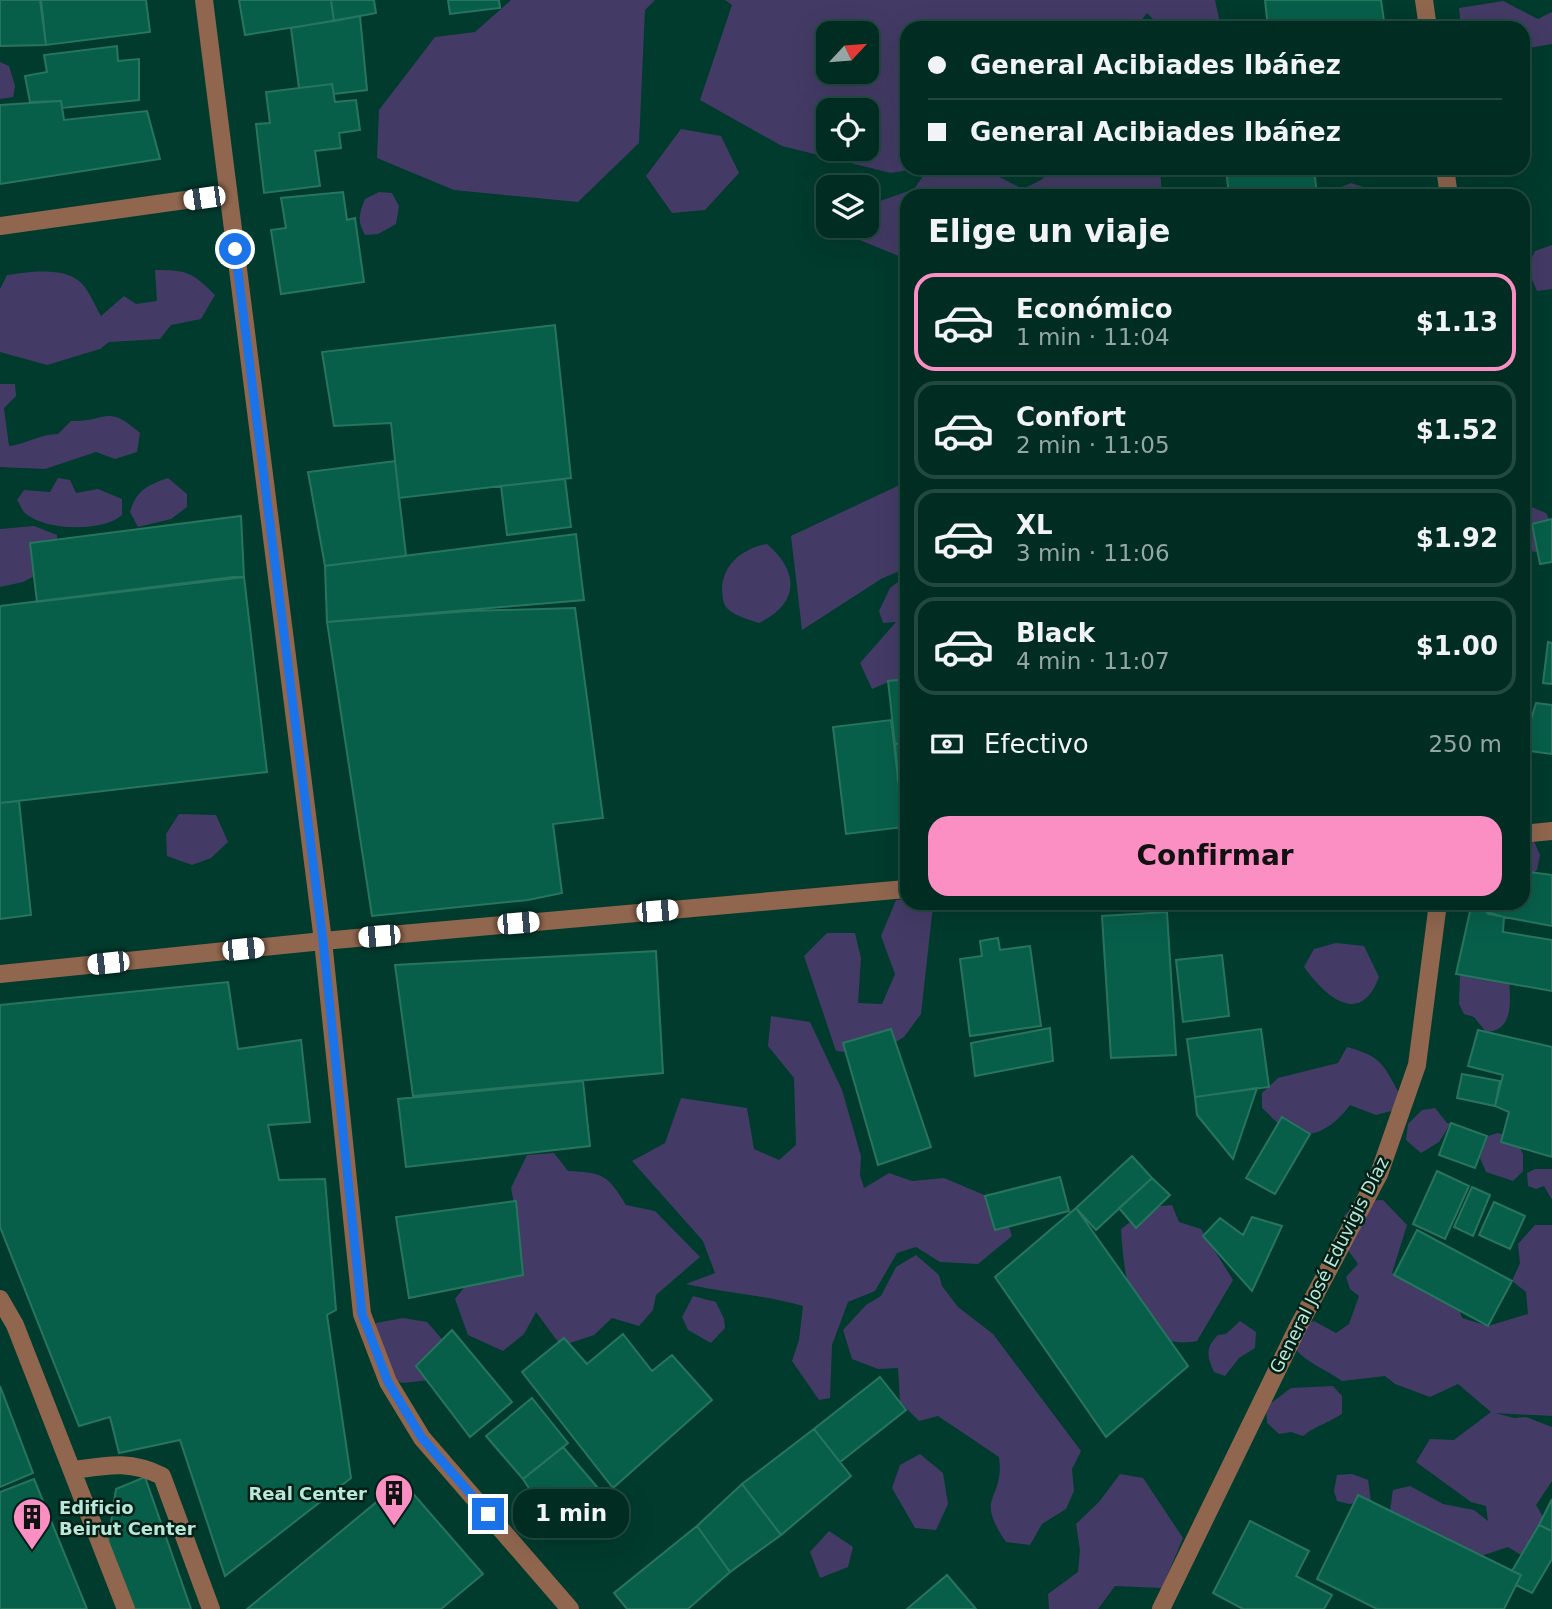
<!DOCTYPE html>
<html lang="es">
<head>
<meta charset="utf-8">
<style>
  :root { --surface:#002c22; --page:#0a342a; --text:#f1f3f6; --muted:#95a7a5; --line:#224840; --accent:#fb8fc3 }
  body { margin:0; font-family:"DejaVu Sans",sans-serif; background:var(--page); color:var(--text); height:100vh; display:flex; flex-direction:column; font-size:26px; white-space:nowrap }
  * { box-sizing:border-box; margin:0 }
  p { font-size:23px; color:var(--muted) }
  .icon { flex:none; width:38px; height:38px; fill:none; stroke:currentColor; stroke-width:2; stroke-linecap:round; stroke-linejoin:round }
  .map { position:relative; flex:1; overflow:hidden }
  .sheet { position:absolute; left:900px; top:189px; width:630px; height:721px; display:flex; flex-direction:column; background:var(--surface); border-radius:21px; box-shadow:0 7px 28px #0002,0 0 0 2px var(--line) }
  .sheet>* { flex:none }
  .hud { position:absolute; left:900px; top:21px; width:630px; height:154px; border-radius:21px; box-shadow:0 7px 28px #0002,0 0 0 2px var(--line); display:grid; align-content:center; height:154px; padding:0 28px; background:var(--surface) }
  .needle { width:46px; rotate:64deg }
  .buttons { position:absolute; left:816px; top:21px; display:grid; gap:14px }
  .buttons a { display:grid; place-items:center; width:63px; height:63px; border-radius:14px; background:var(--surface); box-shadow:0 7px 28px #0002,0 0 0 2px var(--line); font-size:35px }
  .end { position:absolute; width:32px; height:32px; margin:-16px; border:9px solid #1a73e8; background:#fff; box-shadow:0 0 0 4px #fff }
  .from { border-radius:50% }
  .bubble { position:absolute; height:49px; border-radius:21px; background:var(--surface); box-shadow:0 7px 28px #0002,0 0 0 2px var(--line); font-size:23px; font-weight:800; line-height:49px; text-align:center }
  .car { position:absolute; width:21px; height:42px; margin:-21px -10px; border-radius:9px; box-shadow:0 0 5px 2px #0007; background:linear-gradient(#fff 24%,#345 0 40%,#fff 0 76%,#345 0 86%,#fff 0) }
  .hud b { display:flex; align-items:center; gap:24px; height:66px; font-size:26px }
  .hud b+b { border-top:2px solid var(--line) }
  .hud i { width:18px; height:18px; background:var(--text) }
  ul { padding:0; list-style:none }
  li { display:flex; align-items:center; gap:21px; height:98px; margin:0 14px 10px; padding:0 14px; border:4px solid var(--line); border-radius:21px }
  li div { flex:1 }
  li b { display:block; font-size:26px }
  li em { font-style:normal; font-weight:800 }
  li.selected { border-color:var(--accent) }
  li>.icon { width:63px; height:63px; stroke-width:1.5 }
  h2 { padding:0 28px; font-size:32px; line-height:84px }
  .pay { display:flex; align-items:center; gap:18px; height:77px; padding:0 28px; font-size:26px }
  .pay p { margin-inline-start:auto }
  .button { display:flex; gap:14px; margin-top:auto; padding:14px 28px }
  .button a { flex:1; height:80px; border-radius:21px; background:var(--accent); color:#111; font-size:28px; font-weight:800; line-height:80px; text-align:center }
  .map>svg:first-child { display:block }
</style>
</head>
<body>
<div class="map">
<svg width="1552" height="1609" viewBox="0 0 1552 1609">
  <rect width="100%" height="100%" fill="#003b2d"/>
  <path fill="#433b65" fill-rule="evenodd" d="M511 0H655L645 10 639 143 578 202 454 190 377 158 379 110 435 37 475 32Z
    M725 0H1215L1221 28H1162L1147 13 1135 28H906V168H919L891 173 782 146 700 100 732 5ZM828 33H866V72H828ZM866 110V149H828V110Z
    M1503 1 1538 19 1552 12V44L1523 49 1522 28H1461L1459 8Z
    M0 62 9 66 15 86 13 97 0 99Z
    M681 129 721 136 739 173 705 210 672 213 646 176Z
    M1054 168H1160L1162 196H906V259L850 236 848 226H866V206L914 189 928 169 990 172 1023 189 1041 180Z
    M1351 183 1391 196H1319Z
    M379 192 392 193 399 206 396 224 378 234 365 235C357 221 359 214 365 199Z
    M1552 245V289L1537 291 1527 268 1535 251Z
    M155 270C187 270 192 272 215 295L201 319 171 325 160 339 109 342 100 349 47 365 0 352V289L7 275C29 272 68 265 84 286 91 295 95 306 101 316L124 296 136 304 157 301Z
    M0 384H15L16 396 4 408 9 446C27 444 40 434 58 434L71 421C108 422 106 403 140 433L137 452 115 459 96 452 45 469 0 467Z
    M58 478 70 480 76 493 98 489 122 499V515C103 532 47 531 26 514 22 511 20 504 17 500L24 490 50 492Z
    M168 478 187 494V507L171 519 138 527 130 512C136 491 147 485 168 478Z
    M906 482V568L881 579 802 630 791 536Z
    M1529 506 1546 513 1552 525 1544 554 1523 549 1522 508Z
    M34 526 57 535V564L23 582 0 587V529Z
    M767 544C800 572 799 604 759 623 750 620 736 616 729 610 722 604 723 598 722 590 722 564 744 548 767 544Z
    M906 576V679L893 680 872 689 860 663 896 622 883 623 879 611 890 588Z
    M179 814 216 815 228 842 211 858 192 865 167 856 166 834Z
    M1523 841H1534L1540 855 1537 870 1525 879Z
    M906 899V903L933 906 921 1014 904 1037 874 1055 836 1051 804 956 827 933H855L861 958 858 1003 882 1004 895 974 881 936 896 900Z
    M1230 903H1275C1263 913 1253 912 1237 912Z
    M1336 943 1364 946 1379 977C1360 1028 1325 996 1304 967L1314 949Z
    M1509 968C1508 992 1519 1030 1486 1032L1474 1017 1464 1014 1459 1004 1460 973Z
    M771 1016 810 1022 842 1090 861 1156 860 1175 864 1188 889 1173 912 1181 944 1178 1001 1202 1012 1236 978 1264 940 1262 916 1247 897 1253 875 1291 848 1302 832 1345 830 1398 819 1400 792 1361 799 1340 803 1306C765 1295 725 1293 686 1284L715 1273 703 1241 632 1161 665 1143 681 1098 747 1108 754 1149 779 1160 796 1145 794 1078 768 1046Z
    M1347 1047C1381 1057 1382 1062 1399 1093L1395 1110 1376 1115 1350 1105C1336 1124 1313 1143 1288 1130 1279 1126 1270 1115 1262 1108V1093L1278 1078 1338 1063Z
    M1435 1108 1447 1123H1451L1439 1142 1421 1153 1406 1140 1408 1124 1422 1110Z
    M1498 1133 1515 1139 1523 1154V1171L1513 1181 1486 1172 1480 1158 1488 1136Z
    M554 1153 568 1171C604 1173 607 1174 626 1205L655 1211 700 1257 656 1295 653 1310 639 1326 612 1318 594 1335 561 1346 536 1312 524 1334 503 1351 468 1335 455 1299 517 1220 511 1188 527 1155Z
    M1535 1169H1552V1200L1544 1186 1536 1189 1528 1186 1527 1173Z
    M1383 1200 1407 1225 1392 1273 1414 1271 1453 1291 1462 1318 1488 1326 1528 1314 1526 1292 1512 1281 1520 1263 1518 1244 1535 1225H1552V1416L1495 1413 1514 1418 1526 1417 1552 1427V1481L1536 1505 1545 1520 1531 1561 1508 1547 1481 1556 1466 1551 1439 1535 1412 1526 1390 1510 1393 1490 1410 1486 1443 1504 1474 1510 1488 1521 1486 1506 1471 1502 1416 1462 1430 1439 1454 1440 1491 1412 1458 1384 1430 1397 1395 1384 1385 1376 1342 1381C1325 1369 1309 1364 1295 1349L1298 1327 1314 1321 1336 1333 1349 1324 1359 1296 1350 1289 1346 1277 1358 1264 1345 1246 1344 1216 1360 1201Z
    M1172 1205 1179 1222 1201 1229 1233 1280 1197 1341C1131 1354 1124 1275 1121 1229L1150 1207Z
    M916 1255 939 1275 942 1286 958 1307 993 1334 1081 1451 1072 1469 1074 1491 1066 1509 1042 1524 1030 1545 1006 1542C973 1494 1005 1502 999 1457L938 1416 919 1421 900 1402 898 1368 878 1369 852 1359 843 1330 866 1305 881 1296 896 1267Z
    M693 1296 716 1302 724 1319 725 1328 711 1343 688 1330 682 1317Z
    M403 1318 427 1322 448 1346 430 1380 402 1383 374 1370 368 1352 376 1323Z
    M1240 1321 1256 1332 1255 1348 1239 1358 1225 1376 1214 1372C1207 1357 1205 1347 1218 1335L1226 1334Z
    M1333 1386 1342 1396V1414C1328 1423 1315 1426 1303 1436L1291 1432 1279 1434 1267 1423 1266 1407 1291 1388Z
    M920 1454 943 1473 948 1504 936 1530 915 1528 892 1488 900 1465Z
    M1120 1474 1143 1478 1183 1538 1162 1588 1115 1586 1098 1609H1049L1048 1594 1078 1572 1080 1550 1076 1524 1099 1502Z
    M1352 1474 1368 1480 1371 1501 1349 1504 1337 1501 1334 1491 1337 1475Z
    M829 1531 853 1547 848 1567 820 1578 810 1552Z"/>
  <path fill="#075f4a" stroke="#28755f" stroke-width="2" d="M0 0H40L46 45 0 46Z
    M41 0H146L150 32 46 45Z
    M239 0H331L334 21 245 35Z
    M331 0H374L376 13 334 21Z
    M448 0H499L500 8 450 14Z
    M1265 0H1381L1385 28H1268Z
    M360 16 367 90 334 94 332 84 299 88 291 28Z
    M117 46 118 61 139 59V100L62 108 61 101 30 102 25 76 47 72 44 55Z
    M332 84 335 102 356 100 360 130 339 133 341 148 315 151 320 186 264 193 256 124 270 123 266 92Z
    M61 101 64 120 147 111 160 159 0 184V105Z
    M1226 168H1314L1317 196H1229Z
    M343 192 347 220 355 218 364 282 281 294 271 230 286 228 281 198Z
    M555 325 571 478 399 498 391 423 334 426 322 352Z
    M395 461 406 556 325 566 308 472Z
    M565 479 571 527 507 535 501 486Z
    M241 516 244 577 37 602 30 543Z
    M1552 519V562L1540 564 1532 524Z
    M576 534 584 600 327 622 325 566Z
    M233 577H244L267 772 0 803V606Z
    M575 608 603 818 553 824 562 893 528 900 372 916 327 622 470 611Z
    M1548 642 1552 643V684L1543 683Z
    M906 679V743L895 744 888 681Z
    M1536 703 1552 705V754L1522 750Z
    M891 720 904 827 846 834 833 727Z
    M906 743V781H898L895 744Z
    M19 801 31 915 0 919V803Z
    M1522 871 1552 875V926L1488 914 1491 903H1522Z
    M1471 907 1504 917 1503 932 1552 940V991L1456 974Z
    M1167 912 1176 1055 1111 1058 1102 916Z
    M998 938 1000 950 1030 946 1041 1026 970 1036 960 959 982 956 980 941Z
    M656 951 663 1073 413 1096 395 965Z
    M1222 955 1229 1016 1183 1022 1176 960Z
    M228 982 238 1049 301 1040 310 1122 268 1125 279 1180 325 1179 336 1310 327 1315 351 1478 225 1576 180 1440 119 1453 110 1417 79 1426 0 1227V1005Z
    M1050 1028 1053 1061 975 1076 971 1043Z
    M891 1029 931 1147 878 1165 843 1043Z
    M1261 1029 1269 1087 1195 1097 1187 1039Z
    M1478 1030 1552 1047V1157L1501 1142 1509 1112 1495 1106 1503 1075 1468 1066Z
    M1462 1074 1500 1081 1495 1106 1457 1098Z
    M583 1081 590 1146 406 1167 398 1099Z
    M1257 1088 1233 1159 1197 1115 1195 1097Z
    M1282 1117 1310 1134 1275 1194 1246 1178Z
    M1451 1123 1487 1136 1475 1168 1439 1155Z
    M1132 1156 1152 1178 1096 1230 1076 1208Z
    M1437 1171 1469 1186 1445 1239 1413 1224Z
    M1060 1177 1069 1211 995 1230 985 1196Z
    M1152 1178 1170 1195 1136 1228 1119 1208Z
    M1472 1187 1490 1195 1473 1236 1454 1227Z
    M516 1201 523 1275 409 1298 396 1217Z
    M1494 1202 1525 1216 1510 1249 1479 1235Z
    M1076 1208 1188 1366 1106 1437 995 1277Z
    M1252 1217 1282 1226 1252 1291 1203 1236 1220 1218 1243 1235Z
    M1417 1230 1512 1281 1488 1326 1394 1275Z
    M452 1330 512 1402 470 1437 416 1366Z
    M623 1334 652 1371 672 1355 712 1400 613 1488 522 1372 564 1338 587 1364Z
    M880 1377 906 1410 840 1462 814 1429Z
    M0 1386 33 1473 0 1487Z
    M532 1398 568 1443 523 1479 486 1436Z
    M814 1429 851 1476 781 1535 742 1484Z
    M563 1447 603 1494 558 1533 523 1479Z
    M145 1477 191 1609H130L107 1549 116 1489Z
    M34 1479 87 1609H0V1492Z
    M402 1481 483 1574 441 1609H247Z
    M742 1484 781 1535 730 1572 697 1526Z
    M1358 1495 1521 1575 1504 1609H1377L1317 1579Z
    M1552 1499V1531L1539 1525Z
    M1250 1521 1309 1551 1296 1576 1332 1595 1324 1609H1243L1213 1593Z
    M1539 1525 1552 1531V1559L1532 1593 1516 1585 1521 1575 1512 1571Z
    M697 1526 730 1572 688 1609H627L614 1593Z
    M947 1575 976 1609H907Z"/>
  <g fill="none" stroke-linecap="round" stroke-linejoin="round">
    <path stroke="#90664e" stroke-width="18" d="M204 0 323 941 362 1314 388 1382 422 1438 570 1609
      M1424 0 1428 28
      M1445 168 1449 196
      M0 226 228 194
      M1522 834 1552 831
      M0 974 323 941 906 889
      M0 1299 15 1325 126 1609
      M74 1470C108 1465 130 1460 162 1476L211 1609
      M1161 1609 1298 1327 1379 1174 1417 1065 1438 903"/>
  </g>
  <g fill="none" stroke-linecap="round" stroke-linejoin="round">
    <path stroke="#1a73e8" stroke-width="9" d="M235 249 323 941 362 1314 388 1382 422 1438 488 1514"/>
  </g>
  <defs>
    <g id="building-pin" transform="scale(2.0125)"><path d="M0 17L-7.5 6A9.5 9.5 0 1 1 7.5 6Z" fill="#fb8fc3" stroke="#001f16"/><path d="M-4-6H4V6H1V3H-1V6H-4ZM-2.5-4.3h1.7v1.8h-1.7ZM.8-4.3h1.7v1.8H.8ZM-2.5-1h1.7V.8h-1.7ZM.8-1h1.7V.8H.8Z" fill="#111"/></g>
  </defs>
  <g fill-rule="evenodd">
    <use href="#building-pin" x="394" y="1493"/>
    <use href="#building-pin" x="32" y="1517"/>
  </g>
  <g text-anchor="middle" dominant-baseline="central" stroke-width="5" stroke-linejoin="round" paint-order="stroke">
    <g font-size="18" fill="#bae7d7" stroke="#001f16">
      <text transform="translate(1329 1265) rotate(-63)">General José Eduvigis Díaz</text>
    </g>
    <g font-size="18" font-weight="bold" fill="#bae7d7" stroke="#001f16" text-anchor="end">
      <text x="367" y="1493">Real Center</text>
      <text x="59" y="1507" text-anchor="start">Edificio<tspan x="59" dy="21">Beirut Center</tspan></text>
    </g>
  </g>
</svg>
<div class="buttons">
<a><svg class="needle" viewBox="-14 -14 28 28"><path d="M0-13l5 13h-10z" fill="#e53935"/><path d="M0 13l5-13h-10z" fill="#95a7a5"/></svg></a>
<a><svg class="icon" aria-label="locate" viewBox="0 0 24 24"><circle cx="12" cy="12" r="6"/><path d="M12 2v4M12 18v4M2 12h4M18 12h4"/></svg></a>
<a><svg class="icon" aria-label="layers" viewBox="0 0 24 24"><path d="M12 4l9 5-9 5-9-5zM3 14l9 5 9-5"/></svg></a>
</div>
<i class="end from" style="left:235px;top:249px"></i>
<i class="end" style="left:488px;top:1514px"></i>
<div class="bubble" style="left:513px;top:1489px;width:116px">1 min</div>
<i class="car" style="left:204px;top:198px;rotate:262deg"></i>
<i class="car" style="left:657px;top:911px;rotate:85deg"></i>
<i class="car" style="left:518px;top:923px;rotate:85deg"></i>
<i class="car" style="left:379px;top:936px;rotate:265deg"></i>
<i class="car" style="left:243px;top:949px;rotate:84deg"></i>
<i class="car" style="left:108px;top:963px;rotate:264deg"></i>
<div class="hud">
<b><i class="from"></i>General Acibiades Ibáñez</b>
<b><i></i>General Acibiades Ibáñez</b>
</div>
<section class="sheet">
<h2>Elige un viaje</h2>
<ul>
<li class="selected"><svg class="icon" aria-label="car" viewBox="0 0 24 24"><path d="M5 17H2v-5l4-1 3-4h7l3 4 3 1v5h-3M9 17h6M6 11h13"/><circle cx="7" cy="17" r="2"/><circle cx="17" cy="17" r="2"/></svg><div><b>Económico</b><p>1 min · 11:04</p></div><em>$1.13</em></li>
<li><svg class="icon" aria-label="car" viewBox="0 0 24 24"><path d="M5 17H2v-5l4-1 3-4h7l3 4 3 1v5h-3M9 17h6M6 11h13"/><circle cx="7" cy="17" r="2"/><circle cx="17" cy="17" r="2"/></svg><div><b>Confort</b><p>2 min · 11:05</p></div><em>$1.52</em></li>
<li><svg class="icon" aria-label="car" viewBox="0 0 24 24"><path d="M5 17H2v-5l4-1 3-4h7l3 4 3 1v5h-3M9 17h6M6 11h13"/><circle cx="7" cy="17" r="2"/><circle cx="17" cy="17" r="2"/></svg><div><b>XL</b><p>3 min · 11:06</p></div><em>$1.92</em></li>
<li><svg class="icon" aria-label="car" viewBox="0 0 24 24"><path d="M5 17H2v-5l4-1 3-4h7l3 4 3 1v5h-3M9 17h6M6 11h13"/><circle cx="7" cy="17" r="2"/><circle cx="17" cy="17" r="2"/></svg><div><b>Black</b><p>4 min · 11:07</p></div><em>$1.00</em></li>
</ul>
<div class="pay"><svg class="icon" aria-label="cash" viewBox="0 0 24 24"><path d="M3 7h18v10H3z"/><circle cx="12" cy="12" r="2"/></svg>Efectivo<p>250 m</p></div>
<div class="button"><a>Confirmar</a></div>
</section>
</div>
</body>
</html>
